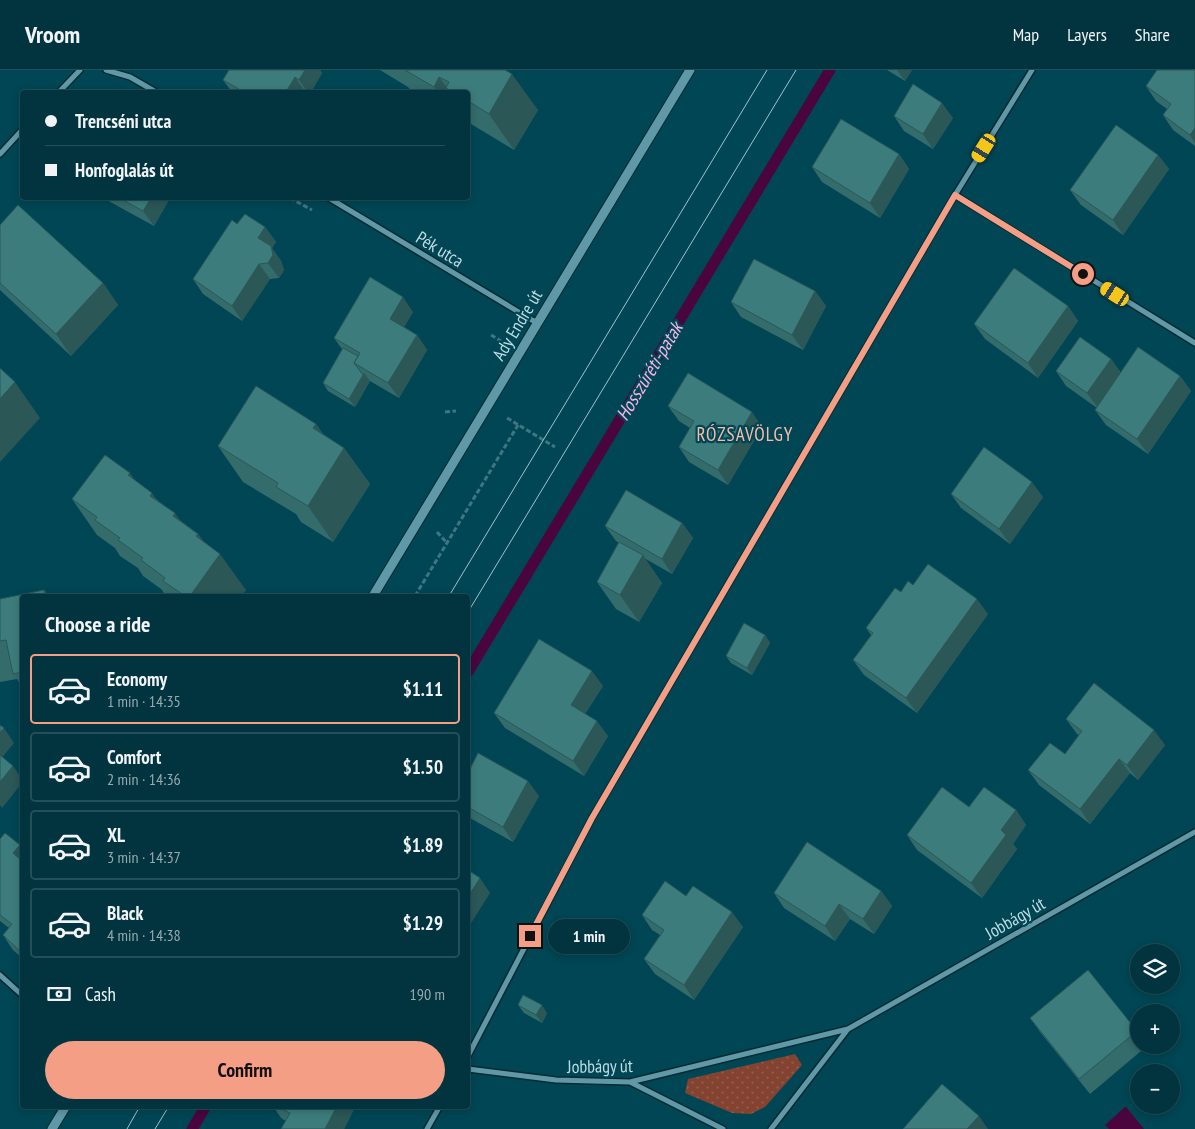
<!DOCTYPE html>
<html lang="en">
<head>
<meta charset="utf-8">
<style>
  :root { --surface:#01343f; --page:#0f3f4a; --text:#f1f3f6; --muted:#96aab0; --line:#234f59; --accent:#f49e86 }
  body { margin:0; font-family:"PT Sans Narrow",sans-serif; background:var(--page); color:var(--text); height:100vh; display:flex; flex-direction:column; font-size:19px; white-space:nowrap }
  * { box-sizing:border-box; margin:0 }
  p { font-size:16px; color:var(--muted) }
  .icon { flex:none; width:28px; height:28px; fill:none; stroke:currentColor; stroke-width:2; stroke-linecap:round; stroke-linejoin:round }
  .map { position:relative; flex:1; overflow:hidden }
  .panel { position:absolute; left:20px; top:524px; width:450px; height:515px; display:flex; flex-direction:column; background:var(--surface); border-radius:5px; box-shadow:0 2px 8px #0003,0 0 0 1px var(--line) }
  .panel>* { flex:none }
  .banner { position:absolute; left:20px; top:20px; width:450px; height:110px; border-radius:5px; box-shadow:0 2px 8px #0003,0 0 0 1px var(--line); display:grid; align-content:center; height:110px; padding:0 25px; background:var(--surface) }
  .controls { position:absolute; left:1130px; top:874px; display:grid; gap:10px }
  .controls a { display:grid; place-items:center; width:50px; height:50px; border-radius:50%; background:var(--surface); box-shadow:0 2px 8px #0003,0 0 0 1px var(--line); font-size:25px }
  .end { position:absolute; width:22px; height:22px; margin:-11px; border:6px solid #f49e86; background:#111; box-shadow:0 0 0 2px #111 }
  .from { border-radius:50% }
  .bubble { position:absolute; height:35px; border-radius:18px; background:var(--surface); box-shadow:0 2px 8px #0003,0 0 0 1px var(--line); font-size:16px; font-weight:800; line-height:35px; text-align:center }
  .car { position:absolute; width:15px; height:30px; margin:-15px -8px; border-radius:6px; box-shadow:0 0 4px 1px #0007; background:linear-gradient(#f5c518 24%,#345 0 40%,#f5c518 0 76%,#345 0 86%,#f5c518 0) }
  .banner b { display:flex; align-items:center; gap:18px; height:48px; font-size:19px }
  .banner b+b { border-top:1px solid var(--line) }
  .banner i { width:12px; height:12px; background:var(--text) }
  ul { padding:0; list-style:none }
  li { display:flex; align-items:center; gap:15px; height:70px; margin:0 10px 8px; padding:0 15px; border:2px solid var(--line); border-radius:5px }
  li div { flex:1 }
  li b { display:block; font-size:19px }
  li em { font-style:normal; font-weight:800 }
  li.active { border-color:var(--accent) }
  li>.icon { width:45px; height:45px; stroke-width:1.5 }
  h2 { padding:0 25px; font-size:22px; line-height:60px }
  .pay { display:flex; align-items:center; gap:12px; height:55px; padding:0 25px; font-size:19px }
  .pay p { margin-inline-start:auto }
  .primary-button { display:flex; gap:10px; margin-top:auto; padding:10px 25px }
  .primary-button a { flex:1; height:58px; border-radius:30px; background:var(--accent); color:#111; font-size:20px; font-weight:800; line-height:58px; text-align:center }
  header { display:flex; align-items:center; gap:30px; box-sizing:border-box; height:70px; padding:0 25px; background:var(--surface); border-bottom:1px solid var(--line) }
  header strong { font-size:24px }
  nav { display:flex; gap:28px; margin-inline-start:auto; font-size:18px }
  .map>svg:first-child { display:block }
</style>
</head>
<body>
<header>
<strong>Vroom</strong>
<nav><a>Map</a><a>Layers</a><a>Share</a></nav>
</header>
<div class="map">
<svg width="1195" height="1059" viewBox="0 0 1195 1059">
  <defs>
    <pattern id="grass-dots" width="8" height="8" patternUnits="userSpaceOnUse" patternTransform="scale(1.25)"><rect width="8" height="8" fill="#834330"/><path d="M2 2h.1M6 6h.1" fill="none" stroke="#935e4e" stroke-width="1.8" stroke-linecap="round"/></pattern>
  </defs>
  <rect width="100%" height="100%" fill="#014654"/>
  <path fill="url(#grass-dots)" d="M795 984 802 995 765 1037 751 1044 732 1043 685 1023 688 1009Z"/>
  <path fill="#4a053e" d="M1125 1037H1126L1144 1059H1109L1105 1055Z"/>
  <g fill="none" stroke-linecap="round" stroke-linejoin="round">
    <path stroke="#4a053e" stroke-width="11" d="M468 602 830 0
      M192 1059 206 1036"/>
    <g stroke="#0a2a31" stroke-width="8">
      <path id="minor" d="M106 0 130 7 156 22
        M59 22 80 0
        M0 84 22 60
        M955 125 1195 273
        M329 128 537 253
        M0 905 22 925
        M468 986 592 748 955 125 1032 0
        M468 999 556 1010 630 1012 848 959 1195 762
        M630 1012 723 1059
        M427 1059 440 1036
        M771 1059 848 959"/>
    </g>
    <g stroke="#0a2a31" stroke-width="11">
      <path id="tertiary" d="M373 526 690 0
        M52 1059 66 1036"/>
    </g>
    <path stroke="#3e7682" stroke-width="3" stroke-dasharray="5 2.5" stroke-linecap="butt" d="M290 128 312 140
      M491 265 501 271
      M445 342 456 341
      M507 348 555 377
      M437 462 447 473
      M415 526 518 355"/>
    <use href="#minor" stroke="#5f99a8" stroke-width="5"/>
    <use href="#tertiary" stroke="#5f99a8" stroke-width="9"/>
    <path stroke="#9fc3cc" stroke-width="1" d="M449 526 767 0
      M468 542 796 0
      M127 1059 140 1036
      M155 1059 169 1036"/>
  </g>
  <path fill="#346b6b" d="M229 0H320L322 3 311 22H232L223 10Z
    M380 0H505L538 40 514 80 471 54 468 49V22H412L408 17Z
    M887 0H912L905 11Z
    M1195 0V76L1173 60 1163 45 1167 39 1156 31 1146 16Z
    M894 46 953 48 933 79 904 61Z
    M899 84 909 99 880 148 822 112 812 97Z
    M1158 85 1169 99 1123 165 1081 135 1070 120Z
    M103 128H170L154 156Z
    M237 154 265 157 276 172 272 178 281 191 284 200 279 208 270 209 242 251 203 224 193 209Z
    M0 155 103 213 118 235 71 286 0 220Z
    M815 221 826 236 803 280 741 247 731 232Z
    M1068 236 1078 251 1038 308 985 269 974 254Z
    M413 242 404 257 417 265 427 280 399 328 370 311 355 337 328 321 323 313 342 279 334 268Z
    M1111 289 1121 303 1180 306 1191 321 1148 384 1106 355 1095 340 1097 338 1066 316 1056 301Z
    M668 336 762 357 728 415 689 392 679 377 690 358 679 351Z
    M316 354 323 364 344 378 370 414 333 472 301 452 296 444 243 412 218 376Z
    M136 411 181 451 198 464 203 471 246 520 241 526H166L161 519 143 506 138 498 120 486 115 478 97 465 72 429Z
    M951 424 1043 427 1010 474 961 438Z
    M682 453 693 468 672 504 644 488 662 513 639 552 616 539 597 512 619 473 616 471 605 456Z
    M913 515 988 544 917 643 864 605 853 590 871 565 866 558 901 522Z
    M44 520 49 526H22V617L17 609 0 612V529Z
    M765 565 770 573 752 605 731 593 726 586Z
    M603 616 585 644 608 666 584 706 505 658 494 643Z
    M1066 649 1165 675 1138 710 1130 703 1090 754 1039 715 1028 700 1065 684 1079 665 1077 664Z
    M468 703 539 726 513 772 468 747Z
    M969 737 1016 740 1026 755 1013 774 1017 779 982 828 917 780 907 765Z
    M0 769 22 779V888L13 880 3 865 9 858 0 851Z
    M881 821 892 836 874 864 850 849 835 871 784 838 774 823Z
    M686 826 743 857 694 930 655 904 644 889 660 865 652 860 642 845Z
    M1088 900 1139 964V975H1146L1147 976 1090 1024 1040 962 1030 948Z
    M518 935 547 943 542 953 524 943Z
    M273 1036H355V1037L344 1059H281L286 1051 281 1048Z"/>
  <path fill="#2b5757" d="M305 0H320L322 3 311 22H308L299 10Z
    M897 0H912L905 11Z
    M512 4 538 40 514 80 489 44Z
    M295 7 305 22H286Z
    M439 7 449 20 446 18 449 22H438L434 17Z
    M942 33 953 48 933 79 923 64Z
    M1195 58V73L1190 65Z
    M899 84 909 99 880 148 870 133Z
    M1158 85 1169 99 1123 165 1113 150Z
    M151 128H170L154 156 143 141Z
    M265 157 276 172 272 178 281 191 284 200 279 208 268 193 258 168Z
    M259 194 270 209 242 251 232 236Z
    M103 213 118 235 71 286 56 264Z
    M815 221 826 236 803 280 792 265Z
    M403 227 413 242 400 264 390 249Z
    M1068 236 1078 251 1038 308 1028 293Z
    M417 265 427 280 399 328 388 313Z
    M1111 289 1121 304 1098 338 1087 323Z
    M364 303 370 311 355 337 349 329Z
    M1180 306 1191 321 1148 384 1137 369Z
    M15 312 40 348 0 392V329Z
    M752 342 762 357 728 415 718 400Z
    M316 354 339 387 344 378 370 414 333 472 308 436 313 358Z
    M130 403 155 439 128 405Z
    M1032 412 1043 427 1010 474 999 459Z
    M152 423 177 459 150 426Z
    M175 443 200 479 173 446Z
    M682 453 693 468 672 504 662 489Z
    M198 464 216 490 220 484 246 520 241 526H190L196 466Z
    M643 485 662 513 639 552 620 525Z
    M44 520 49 526H45Z
    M977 529 988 544 917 643 906 628Z
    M765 565 770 573 752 605 747 598Z
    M592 601 603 616 581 650 571 635Z
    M597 651 608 666 584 706 573 691Z
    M4 658 14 673 0 690V663Z
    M1154 660 1165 675 1138 710 1127 695Z
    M1119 689 1130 703 1090 754 1080 739Z
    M13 696 22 709V713L2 738 0 735V712Z
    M528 711 539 726 513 772 503 757Z
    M1016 740 1026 755 1013 774 1017 779 982 828 971 813 1001 760Z
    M20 775 22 779V796L13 783Z
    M480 808 490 823 468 858V827Z
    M881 821 892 836 874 864 863 849Z
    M839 834 850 849 835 871 825 856Z
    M732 842 743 857 694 930 684 915Z
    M542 935 547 943 542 953 536 945Z
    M337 1036H355V1037L344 1059H325Z
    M979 1046 988 1059H967Z"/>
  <path fill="#3d7c7c" stroke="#2b5757" d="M229 0H305L299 10 295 7 286 22H244L223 10Z
    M405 0H505L512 4 489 44 468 31V22H453L446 18 449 12 439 7 434 17Z
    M1157 0H1195V58L1190 65 1163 45 1171 34 1146 16Z
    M913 14 942 33 923 64 894 46Z
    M841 49 899 84 870 133 812 97Z
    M1116 55 1158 85 1113 150 1070 120Z
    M119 128H151L143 141Z
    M18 135 103 213 56 264 0 213V155Z
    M245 144 265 157 258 168 271 176 273 185 268 193 259 194 232 236 193 209 232 150 237 154Z
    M754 189 815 221 792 265 731 232Z
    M1014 198 1068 236 1028 293 974 254Z
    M370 207 403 227 390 249 417 265 388 313 354 293 360 283 334 268Z
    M1080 267 1111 289 1087 323 1056 301Z
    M1138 277 1180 306 1137 369 1095 340Z
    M343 278 358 286 354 293 363 305 349 329 323 313Z
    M0 298 15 312 0 329Z
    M688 303 752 342 718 400 679 377 694 351 668 336Z
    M256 316 316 354 313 358 344 378 308 436 276 417 278 413 218 376Z
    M984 377 1032 412 999 459 951 424Z
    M105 385 130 403 128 405 152 423 150 426 175 443 173 446 198 464 196 466 220 484 190 526H185L163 511 165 508 141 490 143 488 118 470 120 468 95 450 97 447 72 429Z
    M626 420 682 453 662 489 605 456Z
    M619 472 643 485 620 525 597 512Z
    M928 494 977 529 906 628 853 590 873 563 866 558 895 518 901 522 908 511 913 515Z
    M44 520 45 526H22V602L13 604 6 570 0 571V529Z
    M744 553 765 565 747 598 726 586Z
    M539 569 592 601 571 635 597 651 573 691 494 643Z
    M1094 613 1154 660 1127 695 1119 689 1080 739 1028 700 1050 673 1065 684 1082 661 1066 649Z
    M0 655 4 658 0 663Z
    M478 683 528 711 503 757 468 737V703Z
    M0 685 13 696 0 712Z
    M942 717 969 737 984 717 1016 740 1001 760 1006 765 971 813 907 765Z
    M5 763 20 775 13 783 22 791V883L3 865 12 854 0 845V769Z
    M807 772 881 821 863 849 839 834 825 856 774 823Z
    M468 800 480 808 468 827Z
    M665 811 686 826 693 816 732 842 684 915 644 889 664 860 642 845Z
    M1088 900 1137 961 1079 1009 1030 948Z
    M523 925 542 935 536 945 518 935Z
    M942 1014 979 1046 967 1059H903Z
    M276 1036H337L325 1059H281L290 1043Z"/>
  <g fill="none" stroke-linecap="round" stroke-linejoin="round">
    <path stroke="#f49e86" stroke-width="6" d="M530 866 592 748 955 125 1083 204"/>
  </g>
  <g text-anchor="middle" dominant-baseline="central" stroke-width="4.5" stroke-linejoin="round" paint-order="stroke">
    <g font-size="18" fill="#bfdce4" stroke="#014654">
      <text transform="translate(440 179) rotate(31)">Pék utca</text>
      <text transform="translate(517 255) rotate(-59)">Ady Endre út</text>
      <text transform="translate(1015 848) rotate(-30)">Jobbágy út</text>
      <text transform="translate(600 996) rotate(-1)">Jobbágy út</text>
    </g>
    <g font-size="19" font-style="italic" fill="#fbb3e8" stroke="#014654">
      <text transform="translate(649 301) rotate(-59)">Hosszúréti-patak</text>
    </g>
    <g font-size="19" letter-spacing="1" fill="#fcbba9" stroke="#014654">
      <text x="745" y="364">RÓZSAVÖLGY</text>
    </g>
  </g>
</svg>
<div class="controls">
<a><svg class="icon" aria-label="layers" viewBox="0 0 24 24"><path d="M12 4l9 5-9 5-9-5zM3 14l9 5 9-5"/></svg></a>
<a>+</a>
<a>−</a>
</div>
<i class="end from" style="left:1083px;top:204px"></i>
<i class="end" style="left:530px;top:866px"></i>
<div class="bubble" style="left:548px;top:849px;width:82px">1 min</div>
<i class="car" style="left:984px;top:78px;rotate:212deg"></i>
<i class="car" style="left:1115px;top:224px;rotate:302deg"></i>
<div class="banner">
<b><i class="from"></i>Trencséni utca</b>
<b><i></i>Honfoglalás út</b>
</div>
<section class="panel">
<h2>Choose a ride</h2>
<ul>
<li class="active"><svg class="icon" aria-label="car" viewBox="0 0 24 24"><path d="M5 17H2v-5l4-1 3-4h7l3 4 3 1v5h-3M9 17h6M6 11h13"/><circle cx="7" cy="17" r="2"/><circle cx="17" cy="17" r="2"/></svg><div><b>Economy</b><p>1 min · 14:35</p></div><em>$1.11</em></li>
<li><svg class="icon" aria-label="car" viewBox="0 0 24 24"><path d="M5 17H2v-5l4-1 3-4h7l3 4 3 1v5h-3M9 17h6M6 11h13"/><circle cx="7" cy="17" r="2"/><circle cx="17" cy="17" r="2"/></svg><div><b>Comfort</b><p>2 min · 14:36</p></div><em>$1.50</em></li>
<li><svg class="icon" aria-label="car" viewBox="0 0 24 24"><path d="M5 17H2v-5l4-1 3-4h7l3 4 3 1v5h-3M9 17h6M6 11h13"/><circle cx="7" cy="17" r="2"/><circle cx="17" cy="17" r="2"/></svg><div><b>XL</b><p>3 min · 14:37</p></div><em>$1.89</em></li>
<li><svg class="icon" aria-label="car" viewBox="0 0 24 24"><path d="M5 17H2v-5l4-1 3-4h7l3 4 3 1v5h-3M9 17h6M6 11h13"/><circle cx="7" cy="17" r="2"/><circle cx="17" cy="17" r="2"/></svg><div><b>Black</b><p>4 min · 14:38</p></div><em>$1.29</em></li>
</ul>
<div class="pay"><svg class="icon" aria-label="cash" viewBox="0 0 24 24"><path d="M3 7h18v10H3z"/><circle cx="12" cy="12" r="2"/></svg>Cash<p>190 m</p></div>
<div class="primary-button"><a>Confirm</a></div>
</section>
</div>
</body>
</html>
